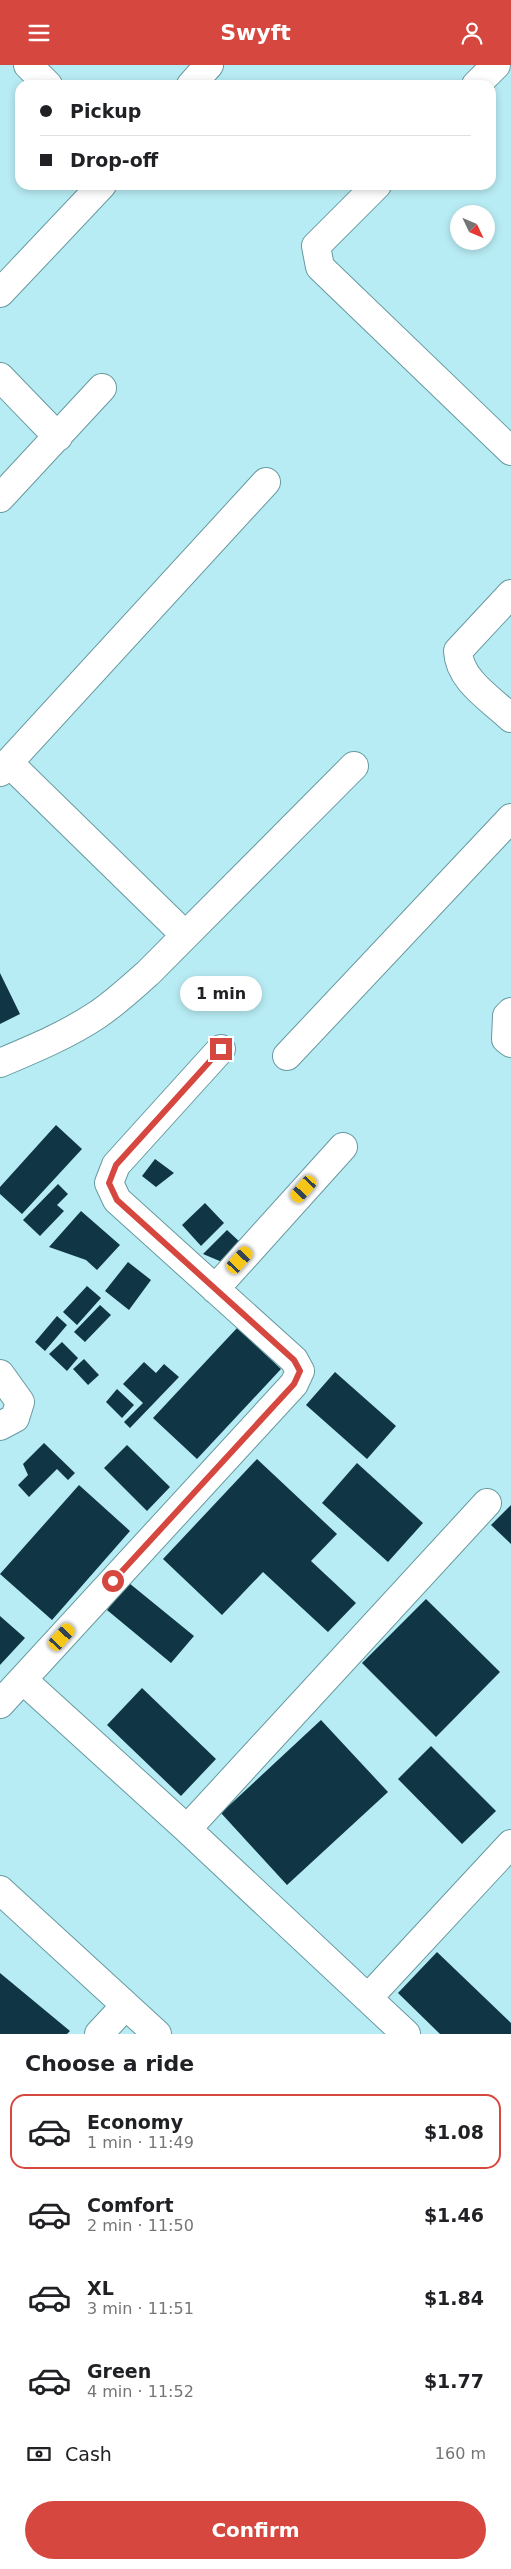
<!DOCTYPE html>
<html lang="en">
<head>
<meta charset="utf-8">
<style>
  :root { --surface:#fff; --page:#f6f6f6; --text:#202124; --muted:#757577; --line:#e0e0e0; --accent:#d6483f }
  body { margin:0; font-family:"DejaVu Sans",sans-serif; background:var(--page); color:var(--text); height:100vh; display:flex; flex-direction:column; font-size:19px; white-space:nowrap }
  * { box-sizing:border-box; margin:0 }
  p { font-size:16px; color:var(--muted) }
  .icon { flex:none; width:28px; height:28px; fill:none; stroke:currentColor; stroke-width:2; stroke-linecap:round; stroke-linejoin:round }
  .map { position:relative; height:1969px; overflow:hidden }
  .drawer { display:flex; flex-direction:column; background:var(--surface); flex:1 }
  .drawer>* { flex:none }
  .guide { position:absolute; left:15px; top:15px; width:481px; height:110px; border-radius:15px; box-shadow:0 2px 8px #0003; display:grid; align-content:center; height:110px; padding:0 25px; background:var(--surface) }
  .needle { width:32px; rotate:134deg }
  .fabs { position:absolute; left:450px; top:140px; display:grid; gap:10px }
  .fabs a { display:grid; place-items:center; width:45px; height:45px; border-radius:50%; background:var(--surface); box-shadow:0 2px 8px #0003; font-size:25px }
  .end { position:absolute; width:22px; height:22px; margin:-11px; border:6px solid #d6483f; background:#fff; box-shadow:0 0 0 2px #fff }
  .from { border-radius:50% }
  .bubble { position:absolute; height:35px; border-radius:18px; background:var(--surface); box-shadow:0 2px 8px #0003; font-size:16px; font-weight:600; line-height:35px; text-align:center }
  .car { position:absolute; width:15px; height:30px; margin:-15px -8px; border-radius:6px; box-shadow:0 0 4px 1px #0007; background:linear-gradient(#f5c518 24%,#345 0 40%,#f5c518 0 76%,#345 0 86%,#f5c518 0) }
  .guide b { display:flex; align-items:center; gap:18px; height:48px; font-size:19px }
  .guide b+b { border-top:1px solid var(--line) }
  .guide i { width:12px; height:12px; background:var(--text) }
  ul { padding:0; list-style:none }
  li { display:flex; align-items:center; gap:15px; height:75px; margin:0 10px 8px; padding:0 15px; border:2px solid transparent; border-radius:15px }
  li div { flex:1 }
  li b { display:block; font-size:19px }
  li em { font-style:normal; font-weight:600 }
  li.selected { border-color:var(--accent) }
  li>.icon { width:45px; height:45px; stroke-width:1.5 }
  h2 { padding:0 25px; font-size:22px; line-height:60px }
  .pay { display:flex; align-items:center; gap:12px; height:55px; padding:0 25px; font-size:19px }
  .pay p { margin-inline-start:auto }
  .action { display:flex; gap:10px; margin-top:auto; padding:10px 25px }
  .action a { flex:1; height:58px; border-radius:30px; background:var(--accent); color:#fff; font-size:20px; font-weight:600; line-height:58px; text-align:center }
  header { display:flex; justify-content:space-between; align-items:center; height:65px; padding:0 25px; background:var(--accent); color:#fff; font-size:22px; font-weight:600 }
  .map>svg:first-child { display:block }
</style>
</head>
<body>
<header><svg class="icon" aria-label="menu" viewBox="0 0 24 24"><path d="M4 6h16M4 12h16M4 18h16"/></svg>Swyft<svg class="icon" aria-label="person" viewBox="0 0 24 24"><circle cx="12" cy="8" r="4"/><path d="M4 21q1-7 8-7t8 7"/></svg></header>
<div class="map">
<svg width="511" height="1969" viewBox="0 0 511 1969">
  <rect width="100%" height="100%" fill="#b8ecf4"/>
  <path fill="#103645" d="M0 908 20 949 0 959Z
    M56 1060 82 1084 22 1149 0 1129V1122Z
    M155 1094 174 1108 156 1122 142 1111Z
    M58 1119 68 1129 57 1140 64 1146 40 1171 23 1155Z
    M205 1138 224 1158 201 1181 182 1160Z
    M81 1146 120 1180 97 1205 86 1195 49 1182Z
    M227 1165 241 1178 222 1197 203 1189Z
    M128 1197 151 1215 129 1245 105 1226Z
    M87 1221 101 1233 77 1260 63 1247Z
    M100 1240 111 1250 85 1277 74 1267Z
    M57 1251 67 1260 45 1286 35 1277Z
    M237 1263 281 1304 197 1394 153 1353Z
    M62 1277 78 1293 67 1306 49 1289Z
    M84 1294 99 1310 88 1320 73 1304Z
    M144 1297 156 1308 164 1299 179 1312 130 1363 124 1357 143 1338 123 1319Z
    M335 1307 396 1361 367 1394 306 1340Z
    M117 1324 134 1340 122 1353 106 1337Z
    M44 1378 75 1408 68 1415 57 1404 29 1432 18 1420 28 1410 23 1399Z
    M127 1380 170 1422 147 1446 104 1403Z
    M257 1394 337 1469 311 1496 356 1538 328 1567 263 1507 222 1550 163 1494Z
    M357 1398 423 1458 388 1497 322 1438Z
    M79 1420 130 1466 52 1555 0 1509Z
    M511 1440V1479L491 1460Z
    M129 1518 194 1571 171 1598 107 1545Z
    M426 1534 500 1607 436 1672 362 1598Z
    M0 1551 25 1573 0 1600Z
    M142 1623 216 1694 181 1731 107 1660Z
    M321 1655 388 1727 287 1820 221 1748Z
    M431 1681 496 1746 462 1779 398 1714Z
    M437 1887 511 1958V1969H440L398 1928Z
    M0 1908 70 1966 67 1969H0Z"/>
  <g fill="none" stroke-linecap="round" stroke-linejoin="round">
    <g stroke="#6799a0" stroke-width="30">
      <path id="street" d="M28 0 48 20
        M191 20 209 0
        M476 20 496 0
        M377 120 316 181 320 202 511 386
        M0 228 102 120
        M0 312 58 372
        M0 433 102 323
        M511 529 458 586C459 615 491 634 511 653
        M10 699 184 869
        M0 707 266 417
        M511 947 507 951 506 974 511 978
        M287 991 511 753
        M0 998C33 984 67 970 97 950 115 938 132 922 148 908L354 701
        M215 1224 343 1082
        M0 1309 20 1337 15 1353 0 1361
        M23 1615 187 1764 406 1969
        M0 1639 294 1319 300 1306 294 1295 117 1135 109 1118 116 1100 221 984
        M187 1764 487 1438
        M0 1825 157 1969
        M368 1933 511 1779
        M99 1969 125 1941"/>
    </g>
    <use href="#street" stroke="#fff" stroke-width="28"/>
  </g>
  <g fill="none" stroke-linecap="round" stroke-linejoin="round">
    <path stroke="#d6483f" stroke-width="6" d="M113 1516 294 1319 300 1306 294 1295 117 1135 109 1118 116 1100 221 984"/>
  </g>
</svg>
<div class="fabs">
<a><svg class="needle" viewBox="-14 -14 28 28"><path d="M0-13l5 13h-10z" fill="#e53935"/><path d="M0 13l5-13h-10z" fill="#757577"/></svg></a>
</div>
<i class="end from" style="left:113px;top:1516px"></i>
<i class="end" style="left:221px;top:984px"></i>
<div class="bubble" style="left:180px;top:911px;width:82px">1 min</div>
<i class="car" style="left:304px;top:1124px;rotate:222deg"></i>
<i class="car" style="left:240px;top:1195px;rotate:42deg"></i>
<i class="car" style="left:62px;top:1572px;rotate:42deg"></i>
<div class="guide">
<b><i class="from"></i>Pickup</b>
<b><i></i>Drop-off</b>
</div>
</div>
<section class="drawer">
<h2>Choose a ride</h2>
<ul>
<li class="selected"><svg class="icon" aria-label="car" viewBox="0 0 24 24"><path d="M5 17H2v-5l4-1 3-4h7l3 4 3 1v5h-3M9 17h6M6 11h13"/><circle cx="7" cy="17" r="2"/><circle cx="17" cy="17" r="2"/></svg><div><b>Economy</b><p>1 min · 11:49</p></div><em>$1.08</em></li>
<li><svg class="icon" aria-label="car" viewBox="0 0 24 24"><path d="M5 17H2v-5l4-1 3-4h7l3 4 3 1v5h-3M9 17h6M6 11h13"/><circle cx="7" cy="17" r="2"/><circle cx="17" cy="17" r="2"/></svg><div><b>Comfort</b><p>2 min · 11:50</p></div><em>$1.46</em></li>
<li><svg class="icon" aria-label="car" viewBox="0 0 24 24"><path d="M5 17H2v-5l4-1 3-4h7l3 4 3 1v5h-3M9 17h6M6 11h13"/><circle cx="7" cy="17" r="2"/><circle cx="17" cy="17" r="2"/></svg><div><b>XL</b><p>3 min · 11:51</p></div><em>$1.84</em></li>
<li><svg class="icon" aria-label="car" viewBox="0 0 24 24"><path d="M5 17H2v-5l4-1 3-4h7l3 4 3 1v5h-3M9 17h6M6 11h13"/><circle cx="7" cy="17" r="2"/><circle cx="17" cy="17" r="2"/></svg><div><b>Green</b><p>4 min · 11:52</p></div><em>$1.77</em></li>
</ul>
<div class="pay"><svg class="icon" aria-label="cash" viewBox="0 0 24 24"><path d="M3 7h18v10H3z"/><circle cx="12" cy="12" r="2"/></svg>Cash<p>160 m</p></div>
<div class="action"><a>Confirm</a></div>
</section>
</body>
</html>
